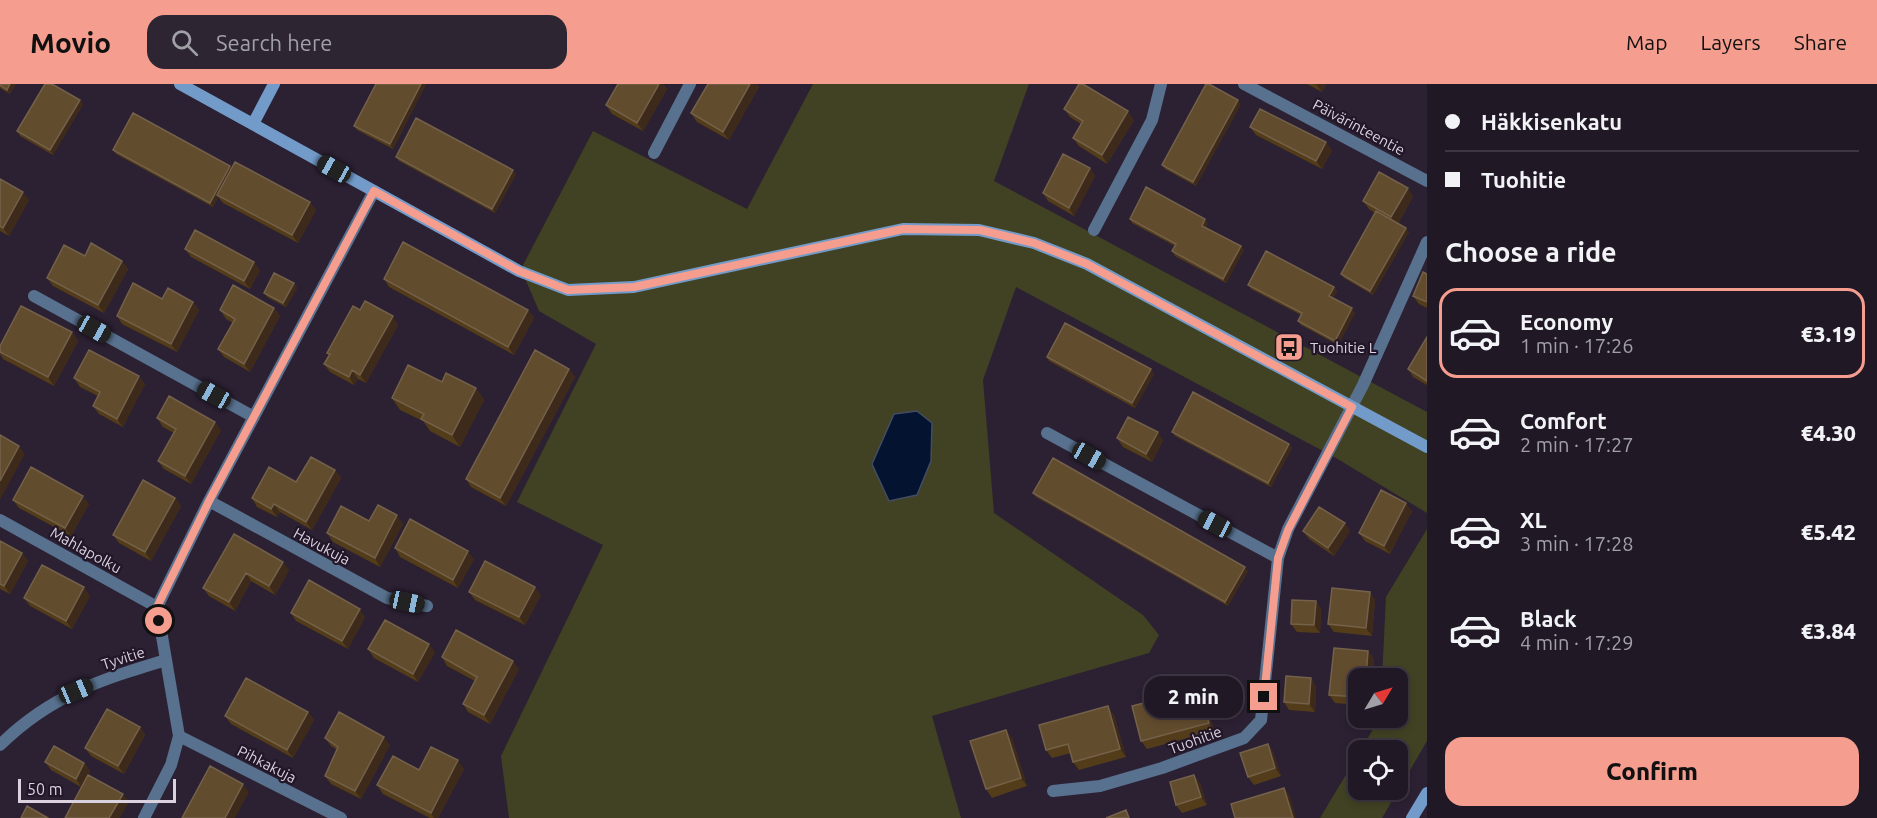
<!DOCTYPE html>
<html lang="en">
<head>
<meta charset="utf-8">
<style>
  :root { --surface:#211826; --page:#2d2532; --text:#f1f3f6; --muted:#a2a0a7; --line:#3e3743; --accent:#f59d8e }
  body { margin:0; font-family:Ubuntu,sans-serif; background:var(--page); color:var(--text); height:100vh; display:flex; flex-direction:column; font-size:22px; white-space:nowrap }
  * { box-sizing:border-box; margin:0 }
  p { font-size:20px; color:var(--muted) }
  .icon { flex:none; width:33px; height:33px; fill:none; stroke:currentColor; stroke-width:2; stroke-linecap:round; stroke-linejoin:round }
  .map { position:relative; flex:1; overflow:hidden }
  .panel { display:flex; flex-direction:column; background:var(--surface); width:450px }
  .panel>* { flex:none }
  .hud { display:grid; align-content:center; height:132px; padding:0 18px; background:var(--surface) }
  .needle { width:39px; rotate:52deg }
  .fabs { position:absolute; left:1348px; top:584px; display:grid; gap:12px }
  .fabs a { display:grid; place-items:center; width:60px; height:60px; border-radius:12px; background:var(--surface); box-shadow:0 3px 9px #0003,0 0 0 2px var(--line); font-size:30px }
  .scale { position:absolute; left:18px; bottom:15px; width:158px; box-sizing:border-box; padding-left:6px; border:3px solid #dad2df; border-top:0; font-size:16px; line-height:21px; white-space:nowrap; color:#dad2df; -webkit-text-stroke:4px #221629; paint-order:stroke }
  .end { position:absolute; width:27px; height:27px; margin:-14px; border:8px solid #f59d8e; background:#111; box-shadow:0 0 0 3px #111 }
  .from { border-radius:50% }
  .bubble { position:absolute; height:42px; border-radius:18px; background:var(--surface); box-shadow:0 3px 9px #0003,0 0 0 2px var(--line); font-size:20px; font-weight:800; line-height:42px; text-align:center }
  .car { position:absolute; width:18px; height:36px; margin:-18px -9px; border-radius:8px; box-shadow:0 0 4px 2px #0007; background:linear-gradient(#222 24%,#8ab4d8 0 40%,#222 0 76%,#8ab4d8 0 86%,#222 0) }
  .hud b { display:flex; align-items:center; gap:21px; height:57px; font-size:22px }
  .hud b+b { border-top:2px solid var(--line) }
  .hud i { width:15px; height:15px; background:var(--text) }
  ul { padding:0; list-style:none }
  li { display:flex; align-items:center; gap:18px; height:90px; margin:0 12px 9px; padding:0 6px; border:3px solid transparent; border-radius:18px }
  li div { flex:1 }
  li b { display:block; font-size:22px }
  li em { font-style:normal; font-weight:800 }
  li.selected { border-color:var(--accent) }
  li>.icon { width:54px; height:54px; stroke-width:1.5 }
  h2 { padding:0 18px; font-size:27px; line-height:72px }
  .action { display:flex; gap:12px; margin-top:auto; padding:12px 18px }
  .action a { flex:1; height:69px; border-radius:18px; background:var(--accent); color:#111; font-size:24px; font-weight:800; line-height:69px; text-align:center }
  header { display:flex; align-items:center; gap:36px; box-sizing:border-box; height:84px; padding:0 30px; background:var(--accent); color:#111 }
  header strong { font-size:28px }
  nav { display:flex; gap:33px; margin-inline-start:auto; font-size:21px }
  .search { width:420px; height:54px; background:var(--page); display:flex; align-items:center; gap:15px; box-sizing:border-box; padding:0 21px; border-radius:18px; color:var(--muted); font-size:22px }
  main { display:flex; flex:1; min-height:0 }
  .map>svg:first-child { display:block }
</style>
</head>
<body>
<header>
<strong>Movio</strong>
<div class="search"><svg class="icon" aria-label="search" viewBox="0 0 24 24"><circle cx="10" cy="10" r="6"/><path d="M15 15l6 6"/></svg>Search here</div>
<nav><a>Map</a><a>Layers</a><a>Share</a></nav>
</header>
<main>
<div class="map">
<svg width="1427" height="734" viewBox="0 0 1427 734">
  <rect width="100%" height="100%" fill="#2c2033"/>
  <path fill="#404223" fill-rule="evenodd" d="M813 0H1029L994 97 1427 328V429L1336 374 1016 203 983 296 994 429 1143 531 1159 551 1149 569 932 632 961 734H509L501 672 603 461 517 418 596 260 539 227 521 185 593 47 747 125ZM931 339V377L917 411Z
    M1427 445V657L1382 734H1320L1359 669V705H1398V666H1361L1380 633H1398V594H1382L1386 513Z"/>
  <path fill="#031330" stroke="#444c64" stroke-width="1.5" d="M917 327 932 339 931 377 917 411 889 417 872 380 894 330Z"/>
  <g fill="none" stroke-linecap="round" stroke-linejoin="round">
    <path stroke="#57718e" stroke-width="12" d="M1244 0 1427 97
      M654 69 690 0
      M1094 146 1152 36 1161 0
      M34 212 254 333
      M1047 349 1278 474
      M209 417 387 514 427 522
      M0 436 157 523
      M179 652 341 734
      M0 661C51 611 100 596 166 576
      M1053 707 1100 702 1162 684 1244 654 1261 636 1278 474 1288 445 1363 301 1427 158
      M144 734 171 681 179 652 157 523 209 417 374 107"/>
    <path stroke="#729bca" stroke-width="12" d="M180 0 519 187 568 206 634 203 903 145 979 146 1034 159 1087 180 1427 363
      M253 40 274 0
      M1412 734 1427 709"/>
  </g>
  <path fill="#533c19" d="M0 0H16L10 10 0 4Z
    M376 0H426L393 65 357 46 354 42Z
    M618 0H663L667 5 643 47 612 30 606 21Z
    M708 0H756L759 3 729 56 697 38 691 29Z
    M1307 0H1326L1322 8Z
    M83 20 53 71 20 52 17 47Z
    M1241 20 1196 102 1165 85 1162 81Z
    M1064 25 1134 36 1107 80 1079 62 1073 54 1081 40 1070 33Z
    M1250 43 1332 66 1322 85 1256 51Z
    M113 66 230 82 231 85 316 126 298 159 223 119 218 113 213 123 116 70Z
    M396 73 516 90 495 129 399 77Z
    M1090 84 1095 92 1074 132 1048 117 1043 109Z
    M0 95 29 116 9 152 0 147Z
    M1413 112 1398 140 1409 148 1373 211 1344 194 1341 190 1375 129 1369 125 1363 117Z
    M1130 135 1208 139 1206 144 1241 162 1244 166 1226 199 1175 172 1172 167 1175 162 1132 139Z
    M185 165 260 186 250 205 191 173Z
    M85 172 122 177 128 185 104 229 53 202 47 194Z
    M1427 190V224L1419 220 1413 212Z
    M384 195 528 226 534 234 514 271 389 203Z
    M294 199 297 204 286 223 267 213 264 209Z
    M1248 201 1334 203 1337 207 1333 214 1355 229 1338 261 1301 241 1298 237 1301 231 1251 205Z
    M162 215 193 218 199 226 177 268 122 240 117 232Z
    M274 224 280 232 250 288 224 273 218 265 233 239 226 235 220 226Z
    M360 226 398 241 366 299 358 295 354 301 330 288 324 280 329 271 327 269Z
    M72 248 78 257 54 302 3 275 0 270V262Z
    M1427 253V301L1413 293 1408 285Z
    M1047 273 1154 290 1135 324 1049 277Z
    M569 285 575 293 506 422 471 403 466 395Z
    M74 294 145 300 123 343 99 330 93 322 98 312 80 303Z
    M442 298 476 304 484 316 460 363 430 347 423 337 400 326 392 314Z
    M157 334 221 346 191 400 164 385 158 377 174 349 163 343Z
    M1172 348 1289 360 1292 364 1271 403 1175 352Z
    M1117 354 1163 356 1152 378 1123 363Z
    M335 386 341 394 312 446 280 428 277 433 257 423 252 414 296 398Z
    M1033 409 1248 487 1228 522 1036 413Z
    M175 414 181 422 151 477 119 459 113 451Z
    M13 416 89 420 71 452 19 424Z
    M1412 427 1390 470 1365 457 1359 449Z
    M403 440 380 483 333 458 327 449Z
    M1303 447H1350L1334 472 1309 455Z
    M234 450 289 486 275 511 251 497 235 527 209 512 203 504Z
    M0 457 22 469 28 477 10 510 0 505Z
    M395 464 474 475 458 504 400 473Z
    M469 508 541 511 525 541 475 516Z
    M1370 508 1375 516 1372 552 1334 548 1328 540Z
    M90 512 72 545 30 522 24 514Z
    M1316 517 1321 525 1320 549 1297 548 1291 540Z
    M291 529 365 533 348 565 296 537Z
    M368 565 435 568 418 598 374 574Z
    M1368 567 1374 575 1372 594H1359V621L1335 619 1329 611Z
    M442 573 519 585 490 640 468 628 463 620 475 597 447 582Z
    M1195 591 1201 599 1214 647 1147 665 1141 657 1182 609Z
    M1311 594 1316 603 1315 628 1289 626 1284 618Z
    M308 628 314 636 293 674 231 640 225 632Z
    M1114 631 1126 673 1079 686 1073 678 1071 669 1052 674 1046 666Z
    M140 643 145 651 124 690 91 672 85 664Z
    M325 654 390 661 361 715 331 700 325 692 337 666 331 662Z
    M1012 654 1027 702 992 714 986 705Z
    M1268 660 1273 668 1281 692 1254 701 1248 693Z
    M45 678 84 679 90 687 81 703 51 686Z
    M464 685 438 734H430L383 710 377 701 419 686Z
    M1200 699 1207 721 1182 729 1176 721Z"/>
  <path fill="#3d2a1a" d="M10 0H16L10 10 7 6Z
    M421 0H426L393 65 390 60Z
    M659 0H663L667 5 643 47 637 39Z
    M750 0H756L759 3 729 56 723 48Z
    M1316 0H1326L1322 8Z
    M80 16 83 20 53 71 50 66Z
    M1238 16 1241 20 1196 102 1193 98Z
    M1128 27 1134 36 1107 80 1102 71Z
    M1326 58 1332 66 1322 85 1316 77Z
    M230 82 233 86 217 111 218 113 213 123 210 119Z
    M1090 84 1095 92 1074 132 1069 124Z
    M513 86 516 90 495 129 492 125Z
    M1408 104 1413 112 1397 141 1391 133Z
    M23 108 29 116 9 152 3 144Z
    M310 118 316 126 298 159 292 151Z
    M1205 135 1208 139 1205 146 1202 142Z
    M1406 144 1409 148 1373 211 1370 207Z
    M1241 162 1244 166 1226 199 1223 195Z
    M122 177 128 185 104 229 98 221Z
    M254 178 260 186 250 205 244 197Z
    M294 199 297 204 286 223 283 219Z
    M1334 203 1337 207 1332 216 1329 212Z
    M193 218 199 226 177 268 171 260Z
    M274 224 280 232 250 288 244 280Z
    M1352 224 1355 229 1338 261 1335 257Z
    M528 226 534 234 514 271 508 263Z
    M393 232 398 241 366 299 360 291Z
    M72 248 78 257 54 302 48 293Z
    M569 285 575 293 506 422 500 414Z
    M1151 285 1154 290 1135 324 1132 319Z
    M352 286 358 295 354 301 349 293Z
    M139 292 145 300 123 343 117 335Z
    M476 304 484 316 460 363 452 351Z
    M215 338 221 346 191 400 185 392Z
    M1158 348 1163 356 1152 378 1146 370Z
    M1289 360 1292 364 1271 403 1268 399Z
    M19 362 25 370 0 416V397Z
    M335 386 341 394 312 446 306 438Z
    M83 412 89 420 71 452 65 444Z
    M175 414 181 422 151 477 145 468Z
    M1406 419 1412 427 1390 470 1384 462Z
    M274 420 280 428 277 433 271 425Z
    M397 431 403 440 380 483 375 474Z
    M1345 439 1350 447 1334 472 1328 464Z
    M468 467 474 475 458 504 453 496Z
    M22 469 28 477 10 510 4 502Z
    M283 478 289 486 275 511 269 502Z
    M1245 483 1248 487 1228 522 1225 518Z
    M246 489 251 497 235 527 229 518Z
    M84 503 90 512 72 545 66 537Z
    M535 503 541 511 525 541 519 533Z
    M1370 508 1375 516 1372 552 1366 544Z
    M1316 517 1321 525 1320 549 1314 541Z
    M360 525 365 533 348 565 342 557Z
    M429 560 435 568 418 598 413 590Z
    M1368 567 1374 575 1372 594H1366Z
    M513 577 519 585 490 640 484 631Z
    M1195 591 1201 599 1214 647 1209 639Z
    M1311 594 1316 603 1315 628 1309 620Z
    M1108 622 1114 631 1126 673 1120 665Z
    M308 628 314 636 293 674 287 666Z
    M140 643 145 651 124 690 118 682Z
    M1006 646 1012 654 1027 702 1021 694Z
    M384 653 390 661 361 715 355 707Z
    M1268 660 1273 668 1281 692 1275 684Z
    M458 676 464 685 438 734H434L431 729Z
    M84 679 90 687 81 703 76 695Z
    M1194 691 1200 699 1207 721 1201 713Z
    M243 700 249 708 235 734H225Z
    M1284 704 1290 712 1296 734H1293Z
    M123 710 129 718 120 734H109Z"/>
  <path fill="#624c2e" stroke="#74614a" stroke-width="1.5" d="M0 0H10L7 6 0 1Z
    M45 0H52L80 16 50 66 17 47Z
    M376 0H421L390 60 354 42Z
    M618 0H659L637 39 606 21Z
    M708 0H750L723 48 691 29Z
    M1079 0H1083L1128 27 1102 71 1073 54 1083 37 1064 25Z
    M1206 0H1209L1238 16 1193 98 1162 81Z
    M1260 25 1326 58 1316 77 1250 43Z
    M133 29 230 82 210 119 113 66Z
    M416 34 513 86 492 125 396 73Z
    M1063 70 1090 84 1069 124 1043 109Z
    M235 78 310 118 292 151 217 111Z
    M1379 88 1408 104 1391 133 1363 117Z
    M0 95 23 108 3 144 0 142Z
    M1146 103 1205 135 1202 142 1241 162 1223 195 1172 167 1176 160 1130 135Z
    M1376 127 1406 144 1370 207 1341 190Z
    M195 146 254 178 244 197 185 165Z
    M403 158 528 226 508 263 384 195Z
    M91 159 122 177 98 221 47 194 64 161 85 172Z
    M1266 167 1334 203 1329 212 1352 224 1335 257 1298 237 1302 229 1248 201Z
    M1423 188 1427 190V218L1413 212Z
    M274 189 294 199 283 219 264 209Z
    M133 199 162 215 168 204 193 218 171 260 117 232Z
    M233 201 274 224 244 280 218 265 235 235 220 226Z
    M365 217 393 232 360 291 352 286 349 293 324 280 330 270 327 269 353 222 360 226Z
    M21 222 72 248 48 293 0 268V262Z
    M1065 239 1151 285 1132 319 1047 273Z
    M1427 253V297L1408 285Z
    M89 266 139 292 117 335 93 322 100 308 74 294Z
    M535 266 569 285 500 414 466 395Z
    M408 281 442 298 446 289 476 304 452 351 421 335 424 330 392 314Z
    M1193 308 1289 360 1268 399 1172 348Z
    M169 312 215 338 185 392 158 377 176 345 157 334Z
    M1128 333 1158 348 1146 370 1117 354Z
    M0 351 19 362 0 397Z
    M311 373 335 386 306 438 274 420 271 425 252 414 269 383 296 398Z
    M1053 374 1245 483 1225 518 1033 409Z
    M31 383 83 412 65 444 13 416Z
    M143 396 175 414 145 468 113 451Z
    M1381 406 1406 419 1384 462 1359 449Z
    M378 421 397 431 375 474 327 449 341 422 369 437Z
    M1319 423 1345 439 1328 464 1303 447Z
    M410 435 468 467 453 496 395 464Z
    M234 450 283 478 269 502 246 489 229 518 203 504Z
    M0 457 22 469 4 502 0 500Z
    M485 477 535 503 519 533 469 508Z
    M42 481 84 503 66 537 24 514Z
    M309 496 360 525 342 557 291 529Z
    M1332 504 1370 508 1366 544 1328 540Z
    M1292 516 1316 517 1314 541 1291 540Z
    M385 536 429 560 413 590 368 565Z
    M456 546 513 577 484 631 463 620 477 593 442 573Z
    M1334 564 1368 567 1366 594H1359V613L1329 611Z
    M1195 591 1209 639 1141 657 1132 622 1182 609 1178 596Z
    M1286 592 1311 594 1309 620 1284 618Z
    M246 594 308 628 287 666 225 632Z
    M1108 622 1120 665 1073 678 1068 660 1046 666 1039 641Z
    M107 625 140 643 118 682 85 664Z
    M339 628 384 653 355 707 325 692 338 663 325 654Z
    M1006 646 1021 694 986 705 970 657Z
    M1268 660 1275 684 1248 693 1240 669Z
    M54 662 84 679 76 695 45 678Z
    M431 663 458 676 431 729 377 701 393 672 419 686Z
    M210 682 243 700 225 734H182Z
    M88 691 123 710 109 734H65Z
    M1194 691 1201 713 1176 721 1170 698Z
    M1284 704 1293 734H1235L1231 720Z
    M27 722 48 734H21Z
    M1126 726 1129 734H1106Z"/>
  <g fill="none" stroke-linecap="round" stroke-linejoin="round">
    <path stroke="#f59d8e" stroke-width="8" d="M159 537 157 523 209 417 374 107 519 187 568 206 634 203 903 145 980 146 1034 159 1087 180 1352 323 1288 446 1278 474 1264 613"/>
  </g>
  <defs>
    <g id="bus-square" transform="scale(1.5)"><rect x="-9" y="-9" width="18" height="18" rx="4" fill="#f59d8e" stroke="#221629"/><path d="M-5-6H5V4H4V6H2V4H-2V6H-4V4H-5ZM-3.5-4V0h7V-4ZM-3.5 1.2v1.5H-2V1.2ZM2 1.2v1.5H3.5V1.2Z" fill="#111"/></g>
  </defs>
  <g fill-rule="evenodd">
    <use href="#bus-square" x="1289" y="263"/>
  </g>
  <g text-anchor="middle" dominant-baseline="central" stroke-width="4.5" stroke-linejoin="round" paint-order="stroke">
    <g font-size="15" fill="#dad2df" stroke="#221629">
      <text transform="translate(1359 43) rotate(28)">Päivärinteentie</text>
      <text transform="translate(322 462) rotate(28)">Havukuja</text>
      <text transform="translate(86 466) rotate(29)">Mahlapolku</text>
      <text transform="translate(123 574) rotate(-18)">Tyvitie</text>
      <text transform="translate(1195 656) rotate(-20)">Tuohitie</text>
      <text transform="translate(267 680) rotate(27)">Pihkakuja</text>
    </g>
    <g font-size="15" fill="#dad2df" stroke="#221629" text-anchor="start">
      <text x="1310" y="263">Tuohitie L</text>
    </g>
  </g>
</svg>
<div class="fabs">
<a><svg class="needle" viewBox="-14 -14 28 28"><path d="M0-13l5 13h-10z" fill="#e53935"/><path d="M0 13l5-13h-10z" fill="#a2a0a7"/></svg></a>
<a><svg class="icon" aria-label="locate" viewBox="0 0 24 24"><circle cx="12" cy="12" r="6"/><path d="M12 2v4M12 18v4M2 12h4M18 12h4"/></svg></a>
</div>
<div class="scale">50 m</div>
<i class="end from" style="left:159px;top:537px"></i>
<i class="end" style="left:1264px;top:613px"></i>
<div class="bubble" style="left:1144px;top:592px;width:99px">2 min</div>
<i class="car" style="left:334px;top:85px;rotate:299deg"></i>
<i class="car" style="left:94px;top:245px;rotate:119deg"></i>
<i class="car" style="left:214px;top:311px;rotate:299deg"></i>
<i class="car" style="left:1089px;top:372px;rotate:119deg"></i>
<i class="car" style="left:1215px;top:440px;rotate:298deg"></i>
<i class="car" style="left:407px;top:518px;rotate:102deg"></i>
<i class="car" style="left:76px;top:607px;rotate:67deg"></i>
</div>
<section class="panel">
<div class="hud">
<b><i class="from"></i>Häkkisenkatu</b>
<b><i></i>Tuohitie</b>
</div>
<h2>Choose a ride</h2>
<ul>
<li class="selected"><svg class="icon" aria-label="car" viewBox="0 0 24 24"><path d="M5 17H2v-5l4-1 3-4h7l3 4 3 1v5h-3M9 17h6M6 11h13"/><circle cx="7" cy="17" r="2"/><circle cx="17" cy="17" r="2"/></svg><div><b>Economy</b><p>1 min · 17:26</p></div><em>€3.19</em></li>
<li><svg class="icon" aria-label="car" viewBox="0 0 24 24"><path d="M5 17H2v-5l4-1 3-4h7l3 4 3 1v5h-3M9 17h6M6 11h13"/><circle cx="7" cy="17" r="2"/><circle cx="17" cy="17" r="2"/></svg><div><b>Comfort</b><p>2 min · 17:27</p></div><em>€4.30</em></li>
<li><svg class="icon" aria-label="car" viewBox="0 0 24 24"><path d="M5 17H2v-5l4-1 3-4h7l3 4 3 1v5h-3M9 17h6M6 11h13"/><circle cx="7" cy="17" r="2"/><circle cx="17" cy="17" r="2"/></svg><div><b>XL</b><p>3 min · 17:28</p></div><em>€5.42</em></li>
<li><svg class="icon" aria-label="car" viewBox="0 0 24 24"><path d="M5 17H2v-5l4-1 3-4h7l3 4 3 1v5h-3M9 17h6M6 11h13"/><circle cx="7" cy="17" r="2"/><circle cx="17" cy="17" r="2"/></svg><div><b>Black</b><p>4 min · 17:29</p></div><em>€3.84</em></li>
</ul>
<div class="action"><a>Confirm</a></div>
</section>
</main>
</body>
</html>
